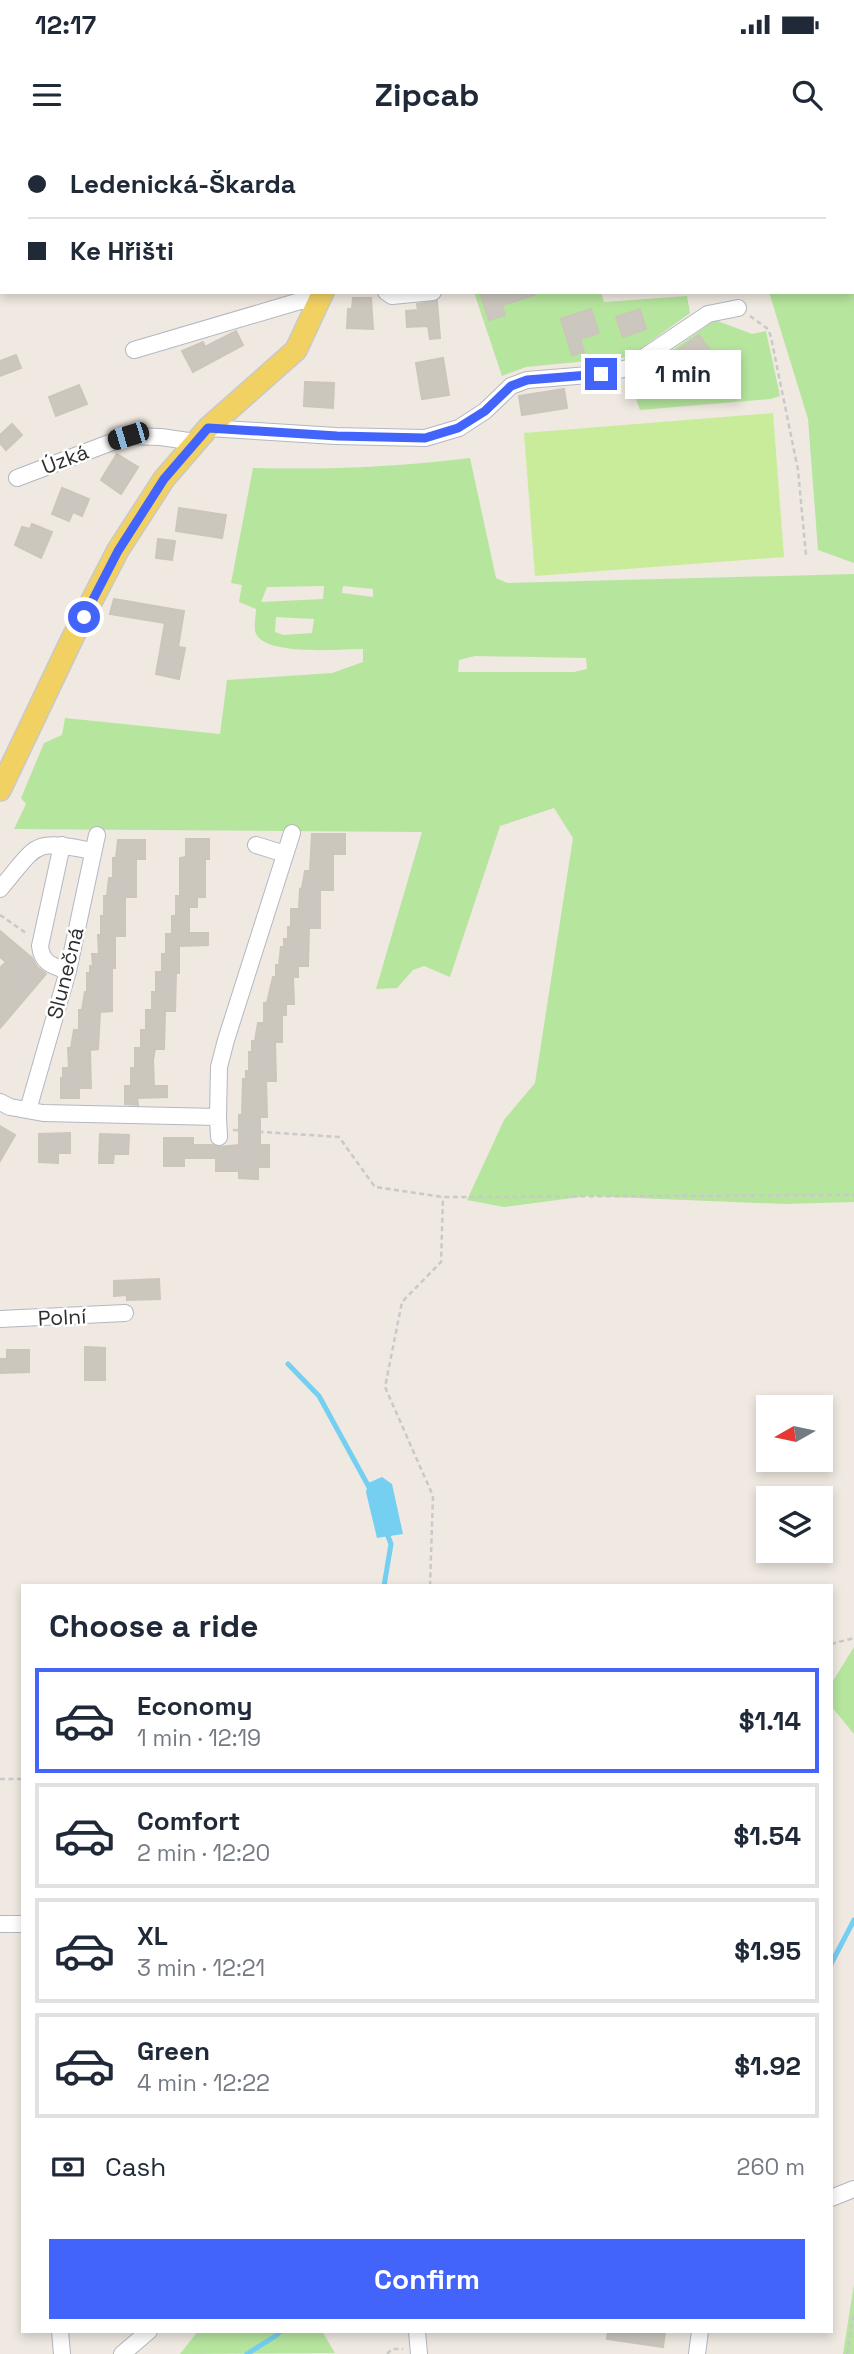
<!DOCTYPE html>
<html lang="en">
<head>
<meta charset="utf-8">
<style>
  :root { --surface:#fff; --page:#f6f6f7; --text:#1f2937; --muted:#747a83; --line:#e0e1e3; --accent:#4264fb }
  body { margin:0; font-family:"Space Grotesk",sans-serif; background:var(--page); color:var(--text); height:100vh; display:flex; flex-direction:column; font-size:26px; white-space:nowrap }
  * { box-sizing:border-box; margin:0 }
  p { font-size:23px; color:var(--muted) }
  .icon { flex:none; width:38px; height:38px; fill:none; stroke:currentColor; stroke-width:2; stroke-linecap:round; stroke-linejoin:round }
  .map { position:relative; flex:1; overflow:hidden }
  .panel { position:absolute; left:21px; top:1444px; width:812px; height:749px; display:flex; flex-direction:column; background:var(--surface); border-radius:0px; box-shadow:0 4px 10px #0003 }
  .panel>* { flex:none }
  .banner { position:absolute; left:0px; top:0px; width:854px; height:154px; box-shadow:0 4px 10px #0003; display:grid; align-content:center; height:154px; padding:0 28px; background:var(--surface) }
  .needle { width:46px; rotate:261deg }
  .fabs { position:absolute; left:756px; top:1255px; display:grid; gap:14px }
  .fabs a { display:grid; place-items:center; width:77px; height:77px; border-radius:0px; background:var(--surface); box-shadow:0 4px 10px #0003; font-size:35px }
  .end { position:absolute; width:32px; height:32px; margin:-16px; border:9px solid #4264fb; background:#fff; box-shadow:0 0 0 4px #fff }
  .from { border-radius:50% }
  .bubble { position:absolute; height:49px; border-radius:0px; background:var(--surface); box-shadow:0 4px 10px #0003; font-size:23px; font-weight:700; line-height:49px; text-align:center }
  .car { position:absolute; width:21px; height:42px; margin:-21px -10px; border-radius:9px; box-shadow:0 0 5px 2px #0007; background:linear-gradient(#222 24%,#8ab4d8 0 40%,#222 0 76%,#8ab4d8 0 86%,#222 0) }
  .banner b { display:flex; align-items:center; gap:24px; height:66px; font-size:26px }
  .banner b+b { border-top:2px solid var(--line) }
  .banner i { width:18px; height:18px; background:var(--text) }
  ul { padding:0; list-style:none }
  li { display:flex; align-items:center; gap:21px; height:105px; margin:0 14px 10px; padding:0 14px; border:4px solid var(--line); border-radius:0px }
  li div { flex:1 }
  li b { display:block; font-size:26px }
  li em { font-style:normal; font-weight:700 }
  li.current { border-color:var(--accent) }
  li>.icon { width:63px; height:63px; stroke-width:1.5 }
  h2 { padding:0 28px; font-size:32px; line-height:84px }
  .pay { display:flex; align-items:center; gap:18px; height:77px; padding:0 28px; font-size:26px }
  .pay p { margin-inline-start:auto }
  .cta { display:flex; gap:14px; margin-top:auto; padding:14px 28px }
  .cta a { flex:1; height:80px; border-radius:0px; background:var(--accent); color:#fff; font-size:28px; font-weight:700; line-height:80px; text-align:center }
  .status { display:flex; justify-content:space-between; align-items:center; height:49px; padding:0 35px; background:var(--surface); direction:ltr }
  .status svg { height:19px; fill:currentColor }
  header { display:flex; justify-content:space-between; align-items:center; height:91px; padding:0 28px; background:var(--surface); font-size:32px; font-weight:700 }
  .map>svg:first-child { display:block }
</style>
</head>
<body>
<div class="status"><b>12:17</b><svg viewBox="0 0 49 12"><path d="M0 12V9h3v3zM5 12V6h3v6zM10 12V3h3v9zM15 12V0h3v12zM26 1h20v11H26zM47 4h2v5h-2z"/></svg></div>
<header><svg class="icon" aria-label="menu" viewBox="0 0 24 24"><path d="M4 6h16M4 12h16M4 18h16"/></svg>Zipcab<svg class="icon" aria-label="search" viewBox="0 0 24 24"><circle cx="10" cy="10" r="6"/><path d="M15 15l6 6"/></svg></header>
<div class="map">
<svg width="854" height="2214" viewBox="0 0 854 2214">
  <rect width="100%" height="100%" fill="#efe9e1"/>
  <path fill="#b6e59e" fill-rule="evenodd" d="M615 0H854V423L818 410 808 279 769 152H852V2Z
    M474 152H601L604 162 687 156 690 173 629 217 526 227 502 236Z
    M715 180 752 194 766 191 780 256 771 259 640 270 628 238H633Z
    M470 318 496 438 507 443 854 434V1062L785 1064 588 1056 504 1067 467 1060 504 980 535 943 573 698 554 668 500 686 450 837 424 826 413 830 397 848 376 849 422 692 14 689 26 664 21 658 44 603 62 595 65 578 220 594 227 540 332 533 363 522V509C341 509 261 517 255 491 254 484 256 475 256 469L239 462 242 445 231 443 253 328C325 330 398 327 470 318ZM343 446 373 449V457L342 453ZM267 447 324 446 323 459 261 462ZM276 477 314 479 312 493 283 495 275 492ZM475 516 586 518 587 529 574 532H458L459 520Z
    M854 1507V1594L831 1566V1544Z
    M854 2144V2214H843Z
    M198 2191H322L335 2213 180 2214Z"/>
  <path fill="#c9ec9a" d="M773 273 784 417 535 436 524 293Z"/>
  <path fill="#75cff0" d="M382 1337 392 1344 403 1394 377 1398 366 1352 368 1343Z"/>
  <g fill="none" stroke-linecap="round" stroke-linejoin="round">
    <path stroke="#75cff0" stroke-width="5" d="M288 1224 319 1256 370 1349
      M384 1446 391 1404 386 1391
      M831 1824 854 1780
      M247 2214 277 2195 280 2191"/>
  </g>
  <path fill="#cbc7bf" stroke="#cbc5ba" stroke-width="2" d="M480 152H533L534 155 502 165 505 175 489 180Z
    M353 158H371L373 189 347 188 348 169H352Z
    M437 161 440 198 430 199 428 186 407 187 406 171 418 170 417 164Z
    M591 169 599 193 580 199 584 212 572 215 561 179Z
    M640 169 646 189 623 197 616 177Z
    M236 191 243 205 193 232 182 211 203 202 205 207Z
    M699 195 711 212 684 230 688 243 670 250 660 223Z
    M16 215 21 228 0 236V221Z
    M443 218 449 255 422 259 416 223Z
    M305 242 334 243 333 268 304 266Z
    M79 245 87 264 56 276 49 257Z
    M564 249 567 268 522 275 519 256Z
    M12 284 22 295 6 310 0 303V295Z
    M117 314 138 327 121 354 101 340Z
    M62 348 89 359 82 376 73 372 69 381 52 374Z
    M179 368 226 375 222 398 176 391Z
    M32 384 52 392 41 418 15 405 22 387 30 389Z
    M158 399 175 401 172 420 156 418Z
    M114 459 184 471 178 507 185 508 179 539 156 534 165 483 110 474Z
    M312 694H345V714H333V750H320V788H309L308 826H298V837H293L294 864H286V875H282V902H275L276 941H266L267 977H260V1005H269V1027H258V1039L239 1038V1031H216V1018H184V1026H164V998H193V1005H212L219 1007 239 1005V975H242L243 939H246V931H249V912H252V901H255L258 883H264V863H267L273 837H276V825H279L281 807H284V799H288V787H291V769H299L300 749 302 748 305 731H310Z
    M186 699H209V719H205V757H197V767H189V793H208V805L179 806V833H176L175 871H165L164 909H155L153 920 154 946H167V957L137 958 138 965 125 964V946H131V928H135V908H141V890H146V870H152V852H156V832H162V814H166V794H172V776H176V756H180V718L186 717Z
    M118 700H145V719H136V757H125V796H115V828H112V871L100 872 98 909 90 910 91 948H79V958H61V938H63V928H69L68 908H71L74 890H79V870H82L85 852H87V833H90V826H93L92 814H99L98 795H101V776H104V756H107L109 738H113V718H116Z
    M0 791 32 818 37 827 46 834 0 888V828L6 822 0 817Z
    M0 986 15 995 0 1021Z
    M70 993V1013H58V1023L39 1022V994Z
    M100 994 129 995 128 1014H114L113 1023H99Z
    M159 1139 160 1159 127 1160V1155L114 1156V1141Z
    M85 1207 105 1208V1240H85Z
    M7 1210H29V1232L0 1233V1219H7Z
    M608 2191H665L663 2207 607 2199Z"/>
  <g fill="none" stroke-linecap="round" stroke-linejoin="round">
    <g stroke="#b4b7c1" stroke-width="18">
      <path id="minor" d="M188 0V2
        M386 152 392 156 433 152
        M134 210 300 161H319
        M208 288 336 296 425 298 459 288 485 271 511 246 527 240 601 234 628 228 708 174 738 168
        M17 338 128 296 161 297 195 302
        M62 705 40 806C42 824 53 826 68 831
        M256 705 285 714
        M0 749C39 703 31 699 93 711
        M0 962 10 967 43 973 218 977 219 927 226 900 292 693
        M28 970 68 831 97 695
        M218 977 219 997
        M0 1179 125 1173
        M0 1784H23
        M831 2058 854 2049
        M60 2191 62 2214
        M417 2191 419 2214
        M122 2214 149 2191
        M697 2214 700 2191"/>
    </g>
    <g stroke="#c9c9c9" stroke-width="24">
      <path id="major" d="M361 2V0
        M0 650 72 499 118 410 164 339 208 288 296 210 323 152"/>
    </g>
    <path stroke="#c9c9c9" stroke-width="2.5" stroke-dasharray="5 3.5" stroke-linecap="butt" d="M680 0V2
      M750 176 768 189 771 197 798 330 806 415
      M0 775 26 793
      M233 990 339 997 375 1047 443 1057 854 1055
      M430 1446 433 1356 385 1247 402 1162 441 1122 443 1057
      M831 1504 854 1498
      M0 1639H23
      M387 2214 392 2209H403
      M847 2214 854 2172"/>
    <use href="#minor" stroke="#fff" stroke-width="16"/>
    <use href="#major" stroke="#f2d163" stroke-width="21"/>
  </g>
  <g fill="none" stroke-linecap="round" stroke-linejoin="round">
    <path stroke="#4264fb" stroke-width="9" d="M84 477 118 411 164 339 208 288 337 296 425 298 458 288 485 271 511 246 527 240 601 234"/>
  </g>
  <g text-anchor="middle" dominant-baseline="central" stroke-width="5" stroke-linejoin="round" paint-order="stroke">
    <g font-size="21" fill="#2e2e2e" stroke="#fff">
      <text transform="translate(65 319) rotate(-21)">Úzká</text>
      <text transform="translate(65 833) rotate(-76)">Slunečná</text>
      <text transform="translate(62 1177) rotate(-3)">Polní</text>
    </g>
  </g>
</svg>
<div class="fabs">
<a><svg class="needle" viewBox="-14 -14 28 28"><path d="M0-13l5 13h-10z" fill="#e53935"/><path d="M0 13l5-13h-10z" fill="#747a83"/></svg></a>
<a><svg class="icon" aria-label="layers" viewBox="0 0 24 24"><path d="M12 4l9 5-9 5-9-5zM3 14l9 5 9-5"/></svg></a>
</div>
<i class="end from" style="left:84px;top:477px"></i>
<i class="end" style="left:601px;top:234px"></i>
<div class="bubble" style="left:625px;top:210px;width:116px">1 min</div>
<i class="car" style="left:128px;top:296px;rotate:253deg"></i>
<div class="banner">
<b><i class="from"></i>Ledenická-Škarda</b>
<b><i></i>Ke Hřišti</b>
</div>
<section class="panel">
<h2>Choose a ride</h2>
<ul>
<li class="current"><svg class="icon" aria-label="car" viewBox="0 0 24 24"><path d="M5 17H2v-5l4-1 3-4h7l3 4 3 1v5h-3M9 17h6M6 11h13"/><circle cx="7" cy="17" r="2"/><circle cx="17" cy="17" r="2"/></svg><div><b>Economy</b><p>1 min · 12:19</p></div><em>$1.14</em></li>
<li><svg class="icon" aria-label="car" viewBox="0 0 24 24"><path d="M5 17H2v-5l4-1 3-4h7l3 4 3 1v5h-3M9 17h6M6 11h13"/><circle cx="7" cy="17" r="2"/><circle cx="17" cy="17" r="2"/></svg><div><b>Comfort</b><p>2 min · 12:20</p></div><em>$1.54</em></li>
<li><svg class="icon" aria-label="car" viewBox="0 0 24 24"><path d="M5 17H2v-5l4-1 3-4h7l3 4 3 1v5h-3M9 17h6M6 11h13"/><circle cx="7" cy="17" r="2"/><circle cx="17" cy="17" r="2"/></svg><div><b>XL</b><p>3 min · 12:21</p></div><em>$1.95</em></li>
<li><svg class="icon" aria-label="car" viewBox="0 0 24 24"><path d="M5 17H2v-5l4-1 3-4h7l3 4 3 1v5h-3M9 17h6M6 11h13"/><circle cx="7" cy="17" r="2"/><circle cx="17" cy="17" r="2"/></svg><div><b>Green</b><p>4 min · 12:22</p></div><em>$1.92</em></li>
</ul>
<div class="pay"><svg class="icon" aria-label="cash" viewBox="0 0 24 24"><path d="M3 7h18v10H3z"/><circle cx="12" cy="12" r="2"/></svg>Cash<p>260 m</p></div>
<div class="cta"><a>Confirm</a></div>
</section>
</div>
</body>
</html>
